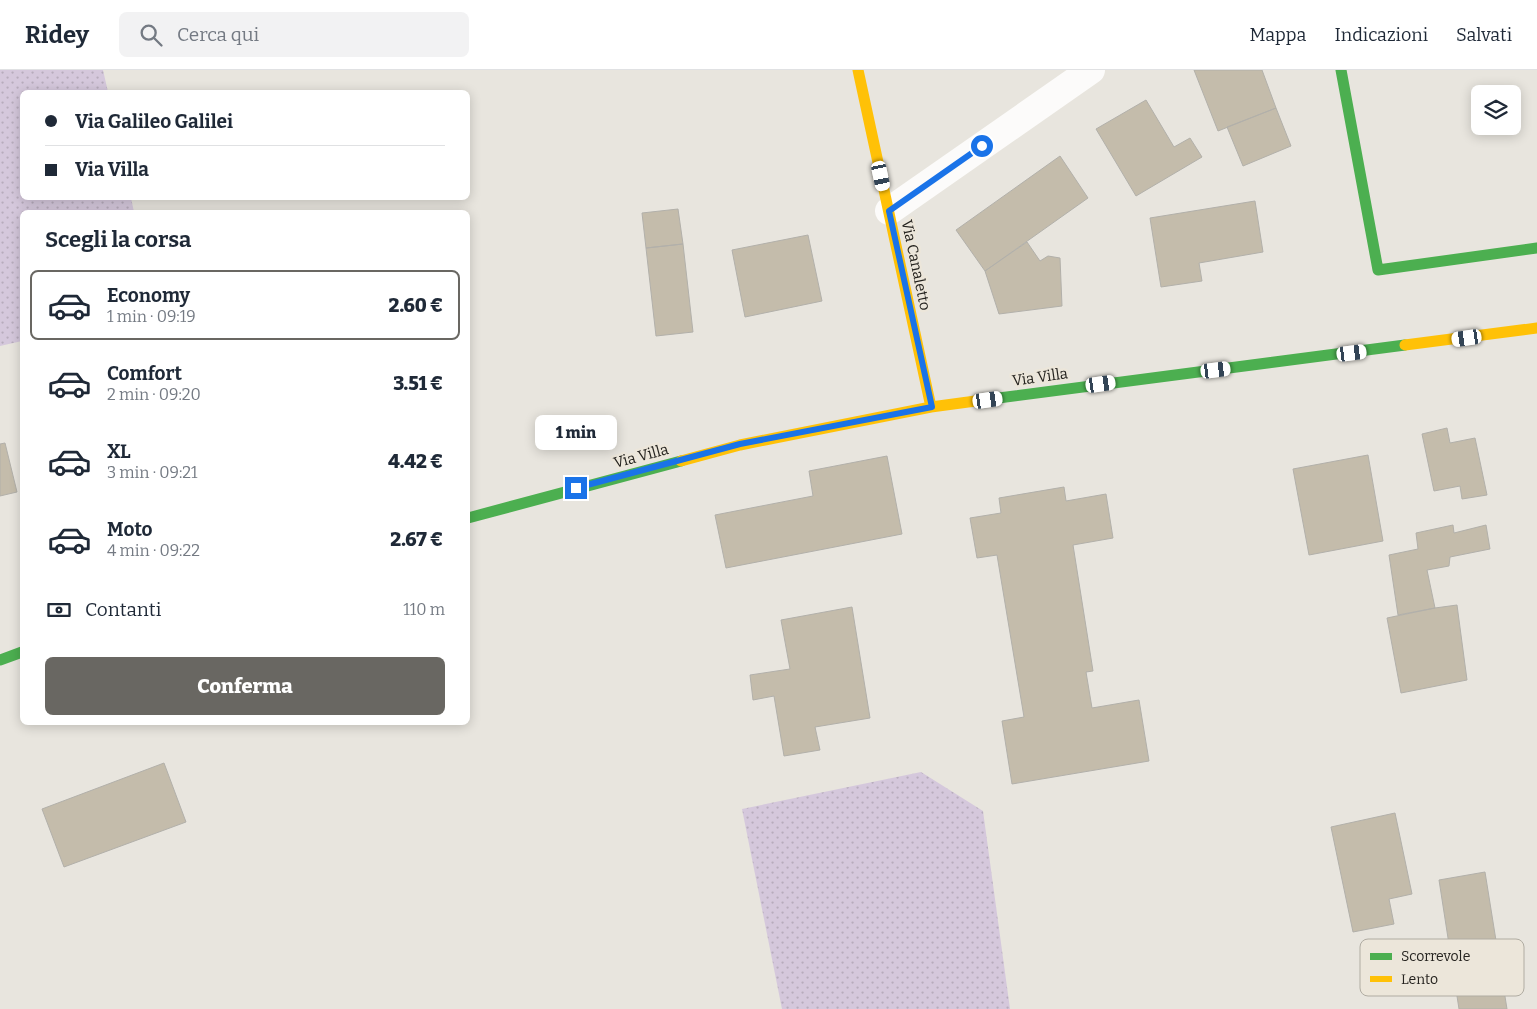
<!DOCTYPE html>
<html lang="it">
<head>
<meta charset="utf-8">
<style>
  :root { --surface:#fff; --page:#f2f2f3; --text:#1f2937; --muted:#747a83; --line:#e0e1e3; --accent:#696762 }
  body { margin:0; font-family:Bitter,serif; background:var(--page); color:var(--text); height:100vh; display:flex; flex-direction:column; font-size:19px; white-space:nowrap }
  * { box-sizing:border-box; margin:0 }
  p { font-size:16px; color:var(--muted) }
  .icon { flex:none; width:28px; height:28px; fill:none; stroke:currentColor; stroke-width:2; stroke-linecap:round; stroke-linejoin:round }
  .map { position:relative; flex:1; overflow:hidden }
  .drawer { position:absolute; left:20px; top:140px; width:450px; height:515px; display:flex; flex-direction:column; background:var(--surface); border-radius:8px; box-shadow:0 2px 12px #0003 }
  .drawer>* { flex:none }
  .top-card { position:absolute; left:20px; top:20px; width:450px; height:110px; border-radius:8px; box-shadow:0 2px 12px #0003; display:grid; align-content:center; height:110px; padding:0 25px; background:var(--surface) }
  .fabs { position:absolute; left:1471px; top:15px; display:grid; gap:10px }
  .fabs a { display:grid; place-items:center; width:50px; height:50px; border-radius:8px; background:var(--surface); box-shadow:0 2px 12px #0003; font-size:25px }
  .end { position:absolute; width:22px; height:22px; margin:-11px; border:6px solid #1a73e8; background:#fff; box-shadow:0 0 0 2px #fff }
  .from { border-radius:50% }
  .bubble { position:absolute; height:35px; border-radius:8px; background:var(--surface); box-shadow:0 2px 12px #0003; font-size:16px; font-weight:800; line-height:35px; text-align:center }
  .car { position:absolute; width:15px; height:30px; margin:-15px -8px; border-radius:6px; box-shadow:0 0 4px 1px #0007; background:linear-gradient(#fff 24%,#345 0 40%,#fff 0 76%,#345 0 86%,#fff 0) }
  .top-card b { display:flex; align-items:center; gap:18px; height:48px; font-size:19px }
  .top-card b+b { border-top:1px solid var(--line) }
  .top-card i { width:12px; height:12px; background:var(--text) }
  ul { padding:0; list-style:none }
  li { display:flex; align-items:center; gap:15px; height:70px; margin:0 10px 8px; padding:0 15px; border:2px solid transparent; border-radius:8px }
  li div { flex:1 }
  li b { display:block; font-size:19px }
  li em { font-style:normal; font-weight:800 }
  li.active { border-color:var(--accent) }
  li>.icon { width:45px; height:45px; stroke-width:1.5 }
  h2 { padding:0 25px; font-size:22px; line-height:60px }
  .pay { display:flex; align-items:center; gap:12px; height:55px; padding:0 25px; font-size:19px }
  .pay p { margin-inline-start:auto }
  .cta { display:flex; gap:10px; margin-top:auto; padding:10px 25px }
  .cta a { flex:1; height:58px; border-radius:8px; background:var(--accent); color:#fff; font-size:20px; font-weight:800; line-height:58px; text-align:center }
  header { display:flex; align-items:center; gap:30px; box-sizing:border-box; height:70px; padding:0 25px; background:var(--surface); border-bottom:1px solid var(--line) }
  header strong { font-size:24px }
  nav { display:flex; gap:28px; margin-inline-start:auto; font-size:18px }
  .search { width:350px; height:45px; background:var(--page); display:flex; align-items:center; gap:12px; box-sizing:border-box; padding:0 18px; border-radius:8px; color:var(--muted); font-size:19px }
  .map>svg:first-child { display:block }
</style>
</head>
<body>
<header>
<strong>Ridey</strong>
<div class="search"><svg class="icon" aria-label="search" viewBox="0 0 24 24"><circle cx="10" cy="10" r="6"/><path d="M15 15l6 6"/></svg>Cerca qui</div>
<nav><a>Mappa</a><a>Indicazioni</a><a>Salvati</a></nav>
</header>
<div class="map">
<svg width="1537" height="939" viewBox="0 0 1537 939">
  <defs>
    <pattern id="grass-dots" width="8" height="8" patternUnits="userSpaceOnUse" patternTransform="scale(1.25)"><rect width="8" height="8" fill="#d5c8dc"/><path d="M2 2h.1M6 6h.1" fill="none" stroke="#b7acbc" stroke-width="1.8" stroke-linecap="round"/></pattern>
  </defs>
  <rect width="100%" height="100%" fill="#e8e5de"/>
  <path fill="url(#grass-dots)" d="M0 0H103L108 22H22V128H131L134 142H22V271L0 276Z
    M921 702 983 741 1010 939H782L742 739Z"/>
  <path fill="#c4bcab" stroke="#b2b0aa" d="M1194 0H1262L1276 38 1218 61Z
    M1146 30 1174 77 1190 68 1202 87 1136 126 1096 59Z
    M1276 38 1291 76 1243 96 1227 57Z
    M1060 86 1088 128 985 201 956 160Z
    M1255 131 1263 182 1199 193 1202 211 1161 217 1150 148Z
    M678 139 683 174 646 178 642 143Z
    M808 165 822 231 745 247 732 180Z
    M1027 172 1040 191 1048 186 1060 188 1062 236 999 244 985 201Z
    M683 174 693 262 656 266 646 178Z
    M1447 358 1450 373 1475 368 1487 425 1462 429 1460 416 1434 421 1422 364Z
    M5 373 17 422 0 426V374Z
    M1368 385 1383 471 1309 485 1293 399Z
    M887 386 902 464 726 498 715 445 813 426 809 401Z
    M1064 417 1066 431 1106 424 1113 468 1073 475 1093 601 1086 602 1092 638 1139 630 1149 691 1012 714 1002 651 1024 647 997 485 977 488 970 448 1001 443 999 428Z
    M1453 455 1454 463 1486 455 1490 479 1450 487 1449 496 1427 500 1435 538 1398 545 1389 485 1418 479 1416 463Z
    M1457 535 1467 610 1401 623 1387 548 1435 538Z
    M852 537 870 648 815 657 820 680 784 686 774 626 753 630 750 605 790 599 781 550Z
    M164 693 186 752 64 797 42 739Z
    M1395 743 1412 824 1389 829 1394 854 1353 862 1331 757Z
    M1485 802 1507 939H1459L1439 810Z"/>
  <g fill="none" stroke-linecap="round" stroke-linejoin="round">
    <path stroke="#fcfbfa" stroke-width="28" d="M889 141 1091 0"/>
    <path stroke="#4caf50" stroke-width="11" d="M1341 0 1378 200 1537 178
      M983 330 1405 275
      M468 448 681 391
      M0 590 22 582"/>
    <path stroke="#ffc107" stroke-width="11" d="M858 0 931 337
      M1405 275 1537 258
      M681 391 740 375 931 337 983 330"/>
  </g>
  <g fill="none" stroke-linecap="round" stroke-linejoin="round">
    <path stroke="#1a73e8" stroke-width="6" d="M576 418 740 374 932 337 889 141 982 76"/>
  </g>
  <g text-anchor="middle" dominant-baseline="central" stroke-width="5" stroke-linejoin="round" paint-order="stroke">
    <g font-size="15" fill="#25231f" stroke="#ece6da">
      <text transform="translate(916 195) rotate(78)">Via Canaletto</text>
      <text transform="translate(1040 307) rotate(-8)">Via Villa</text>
      <text transform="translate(641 386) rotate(-15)">Via Villa</text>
    </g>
  </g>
  <rect x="1360" y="869" width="164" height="57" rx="8" fill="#ece6da" stroke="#b0aca2" stroke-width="1"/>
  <rect x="1370" y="883" width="22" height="7" fill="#4caf50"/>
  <rect x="1370" y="906" width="22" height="6" fill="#ffc107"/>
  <g font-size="14" fill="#25231f">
    <text x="1401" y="891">Scorrevole</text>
    <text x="1401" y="914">Lento</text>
  </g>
</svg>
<div class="fabs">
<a><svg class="icon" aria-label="layers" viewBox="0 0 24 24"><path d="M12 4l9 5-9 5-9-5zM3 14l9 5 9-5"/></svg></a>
</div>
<i class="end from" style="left:982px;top:76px"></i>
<i class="end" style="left:576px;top:418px"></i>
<div class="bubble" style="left:535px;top:345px;width:82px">1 min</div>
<i class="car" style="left:881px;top:106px;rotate:168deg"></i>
<i class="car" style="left:1467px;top:268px;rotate:262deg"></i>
<i class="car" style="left:1352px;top:283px;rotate:83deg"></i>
<i class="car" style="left:1216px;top:300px;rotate:83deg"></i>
<i class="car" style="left:1101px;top:314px;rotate:82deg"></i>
<i class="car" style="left:988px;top:330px;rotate:82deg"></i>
<div class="top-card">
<b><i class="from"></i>Via Galileo Galilei</b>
<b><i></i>Via Villa</b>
</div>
<section class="drawer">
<h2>Scegli la corsa</h2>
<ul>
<li class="active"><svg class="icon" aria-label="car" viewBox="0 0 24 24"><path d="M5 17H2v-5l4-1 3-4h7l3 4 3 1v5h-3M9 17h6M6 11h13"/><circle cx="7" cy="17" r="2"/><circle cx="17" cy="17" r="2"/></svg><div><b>Economy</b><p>1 min · 09:19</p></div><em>2.60 €</em></li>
<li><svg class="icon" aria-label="car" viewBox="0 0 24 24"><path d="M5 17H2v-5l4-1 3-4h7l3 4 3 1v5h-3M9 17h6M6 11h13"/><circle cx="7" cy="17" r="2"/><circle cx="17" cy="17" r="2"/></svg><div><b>Comfort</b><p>2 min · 09:20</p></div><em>3.51 €</em></li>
<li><svg class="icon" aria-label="car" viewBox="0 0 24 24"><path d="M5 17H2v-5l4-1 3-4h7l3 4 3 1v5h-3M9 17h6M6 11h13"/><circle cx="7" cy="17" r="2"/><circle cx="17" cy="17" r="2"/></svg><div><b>XL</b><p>3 min · 09:21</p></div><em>4.42 €</em></li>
<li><svg class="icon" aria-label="car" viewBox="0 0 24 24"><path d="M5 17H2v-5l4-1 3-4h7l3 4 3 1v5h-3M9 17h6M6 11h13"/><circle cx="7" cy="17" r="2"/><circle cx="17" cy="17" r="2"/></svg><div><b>Moto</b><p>4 min · 09:22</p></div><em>2.67 €</em></li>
</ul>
<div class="pay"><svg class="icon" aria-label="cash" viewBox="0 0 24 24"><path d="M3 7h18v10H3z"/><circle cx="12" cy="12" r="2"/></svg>Contanti<p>110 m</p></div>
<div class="cta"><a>Conferma</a></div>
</section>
</div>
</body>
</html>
